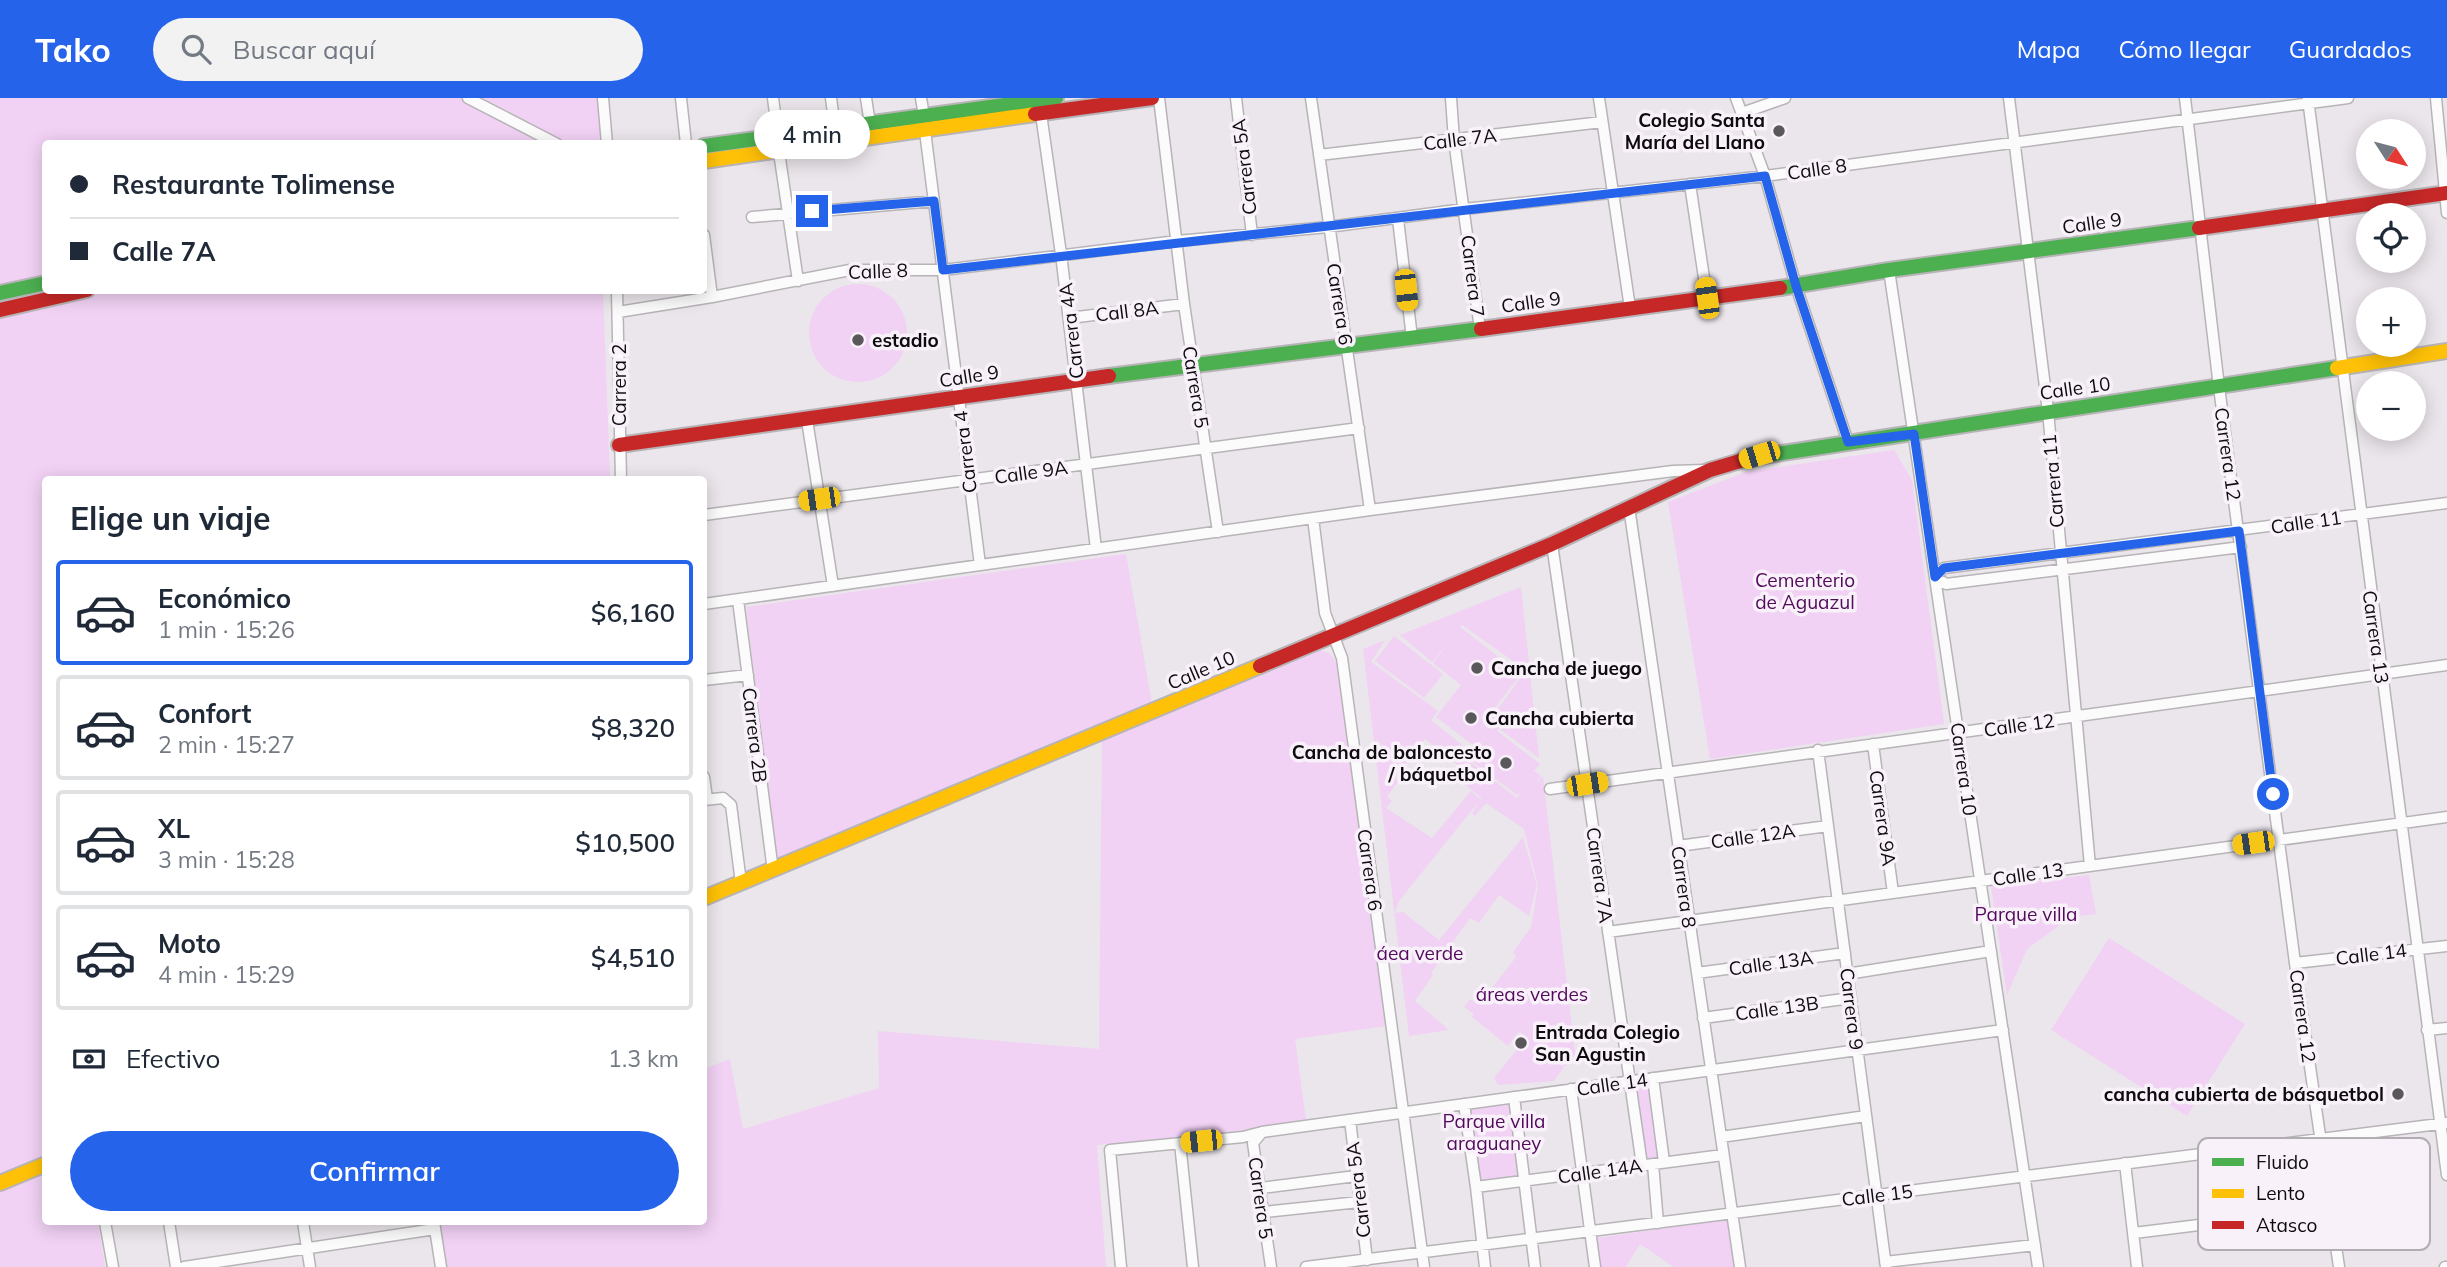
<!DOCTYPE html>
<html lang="es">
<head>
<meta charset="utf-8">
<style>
  :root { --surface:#fff; --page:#f2f2f3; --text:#1f2937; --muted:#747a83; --line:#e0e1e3; --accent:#2563eb }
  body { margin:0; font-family:Mulish,sans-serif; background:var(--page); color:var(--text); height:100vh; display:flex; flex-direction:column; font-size:26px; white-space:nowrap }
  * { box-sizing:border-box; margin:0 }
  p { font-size:23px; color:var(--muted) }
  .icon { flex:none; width:38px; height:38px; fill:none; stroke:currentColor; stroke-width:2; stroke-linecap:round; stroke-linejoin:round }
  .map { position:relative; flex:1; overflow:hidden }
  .sheet { position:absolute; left:42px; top:378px; width:665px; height:749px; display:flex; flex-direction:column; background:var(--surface); border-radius:7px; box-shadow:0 4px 18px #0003 }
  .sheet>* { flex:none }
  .top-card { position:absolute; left:42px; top:42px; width:665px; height:154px; border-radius:7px; box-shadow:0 4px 18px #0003; display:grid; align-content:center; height:154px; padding:0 28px; background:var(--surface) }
  .needle { width:46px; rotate:126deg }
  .buttons { position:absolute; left:2356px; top:21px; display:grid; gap:14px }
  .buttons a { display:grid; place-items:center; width:70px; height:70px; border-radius:50%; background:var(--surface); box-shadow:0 4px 18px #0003; font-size:35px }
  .end { position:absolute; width:32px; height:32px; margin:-16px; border:9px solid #2563eb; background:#fff; box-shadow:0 0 0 4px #fff }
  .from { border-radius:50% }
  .bubble { position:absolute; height:49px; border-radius:24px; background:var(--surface); box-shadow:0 4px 18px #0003; font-size:23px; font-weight:600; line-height:49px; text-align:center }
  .car { position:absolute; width:21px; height:42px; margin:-21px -10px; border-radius:9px; box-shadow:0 0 5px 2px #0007; background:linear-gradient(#f5c518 24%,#345 0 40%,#f5c518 0 76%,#345 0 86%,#f5c518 0) }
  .top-card b { display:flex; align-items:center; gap:24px; height:66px; font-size:26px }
  .top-card b+b { border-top:2px solid var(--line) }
  .top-card i { width:18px; height:18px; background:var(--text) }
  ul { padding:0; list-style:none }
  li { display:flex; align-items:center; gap:21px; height:105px; margin:0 14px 10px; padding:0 14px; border:4px solid var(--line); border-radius:7px }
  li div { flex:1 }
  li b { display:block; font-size:26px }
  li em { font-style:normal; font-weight:600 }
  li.current { border-color:var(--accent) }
  li>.icon { width:63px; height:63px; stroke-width:1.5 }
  h2 { padding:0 28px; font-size:32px; line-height:84px }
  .pay { display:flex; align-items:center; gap:18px; height:77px; padding:0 28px; font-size:26px }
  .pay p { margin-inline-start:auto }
  .cta { display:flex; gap:14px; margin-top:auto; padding:14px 28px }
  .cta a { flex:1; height:80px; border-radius:42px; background:var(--accent); color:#fff; font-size:28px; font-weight:600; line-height:80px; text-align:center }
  header { display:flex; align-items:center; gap:42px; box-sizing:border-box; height:98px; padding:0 35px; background:var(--accent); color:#fff }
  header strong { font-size:33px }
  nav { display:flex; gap:38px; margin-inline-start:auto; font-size:24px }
  .search { width:490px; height:63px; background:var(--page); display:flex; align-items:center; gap:18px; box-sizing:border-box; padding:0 24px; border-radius:38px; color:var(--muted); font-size:26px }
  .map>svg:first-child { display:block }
</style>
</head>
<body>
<header>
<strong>Tako</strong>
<div class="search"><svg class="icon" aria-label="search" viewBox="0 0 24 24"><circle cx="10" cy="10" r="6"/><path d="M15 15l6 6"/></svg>Buscar aquí</div>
<nav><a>Mapa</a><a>Cómo llegar</a><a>Guardados</a></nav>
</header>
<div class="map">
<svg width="2447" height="1169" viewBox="0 0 2447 1169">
  <rect width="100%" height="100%" fill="#ebe6eb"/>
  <path fill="#f1d1f4" d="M0 0H598L602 45 46 46V192L603 193 610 381 46 382V1124H98L105 1169H0Z
    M809 235a49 49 0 1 1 98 0a49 49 0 1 1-98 0Z
    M1894 352 1912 382 1944 626 1710 661 1668 404 1746 374Z
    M1126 456 1152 606 777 763 746 509Z
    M1521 489 1539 660 1501 632 1509 620 1497 612 1526 572 1462 527 1460 529 1521 576 1494 611 1506 621 1497 633 1540 666 1534 673 1541 678 1535 687 1543 678 1576 965 1565 968 1539 948 1564 969 1554 983 1498 987 1494 980 1527 939 1519 933 1508 948 1472 919 1474 916 1464 909 1470 901 1477 906 1481 904 1516 859 1513 854 1531 829 1538 787 1524 731 1486 705 1475 718 1472 715 1480 702 1399 803 1395 815 1403 814 1439 842 1523 739 1537 787 1529 818 1499 797 1479 825 1470 820 1431 875 1433 877 1415 903 1449 932 1409 938 1363 551 1385 542 1371 564 1438 613 1431 622 1472 655 1467 661 1487 677 1481 685 1425 641 1395 679 1398 683 1387 699 1392 703 1386 710 1432 740 1471 693 1480 701 1482 700 1459 682 1465 674 1482 687 1488 678 1517 700 1523 692 1517 697 1473 664 1481 653 1436 619 1461 587 1433 565 1450 543 1432 564 1400 537Z
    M1394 538 1443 576 1424 600 1375 563Z
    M1319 552 1329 555 1336 563 1387 928 1295 941 1306 1022 1243 1033 1097 1047 1106 1169H447L440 1124H704V971L730 961 743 1031 879 990 878 933 1099 951 1102 643Z
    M2089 777 2096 816 2071 819 2027 851 2007 897 1991 788Z
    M2109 840 2245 926 2187 1018 2051 932Z
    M1652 982 1662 1063 1643 1065 1634 985Z
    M1512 1005 1522 1080 1479 1085 1469 1009Z
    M1730 1121 1736 1169H1674L1640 1146 1626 1169H1601L1597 1140Z"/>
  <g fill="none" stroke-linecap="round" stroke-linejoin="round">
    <g stroke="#b7b4b7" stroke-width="13">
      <path id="street" d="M468 0 557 46
        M603 0 607 46
        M681 0 686 46
        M773 0 778 38
        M831 0 835 30
        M866 0 870 26
        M921 0 924 18
        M1159 0 1184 206 1218 434
        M1236 0 1252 137
        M1311 0 1370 412
        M1451 0 1454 42 1480 231
        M1599 0 1630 210
        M1736 0 1765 78 1796 188 1848 344
        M2009 0 2048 313 2090 768
        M2185 0 2219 289 2295 865 2339 1169
        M2436 0 2447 115
        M2308 1 2447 1077
        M1742 15 1785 0
        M1041 16 1061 156 1096 451
        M925 33 980 467
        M779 54 798 183
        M1319 57 1602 24
        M1690 86 1707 200
        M752 119 934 103
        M1398 121 1412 240
        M704 137 712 199
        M1889 172 2038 1169
        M617 192 621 382
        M618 214 712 199 850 172H943L1177 143 1328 129 1464 111 1765 78 2348 0
        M1069 220 1184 206
        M807 322 833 488
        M1629 409 1740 1169
        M704 417 1359 330
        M1313 420 1325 515 1342 560 1424 1169
        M1552 446 1642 1067
        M2241 449 1946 486 1935 479 1944 470 2447 405
        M738 502 773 773
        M704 506 1370 412 1673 373 1705 372
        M704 582 748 577
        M1873 646 1893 795
        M1818 652 1886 1169
        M704 679 707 701
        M1550 691 2447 567
        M704 702 723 700 731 707 741 785
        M1678 748 1828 728
        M1608 834 2447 719
        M2295 865 2447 848
        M1697 875 1845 855
        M1847 876 1991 853
        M1703 920 1851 900
        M2427 932 2447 930
        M1653 980 1664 1064
        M1571 991 1595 1169
        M1514 999 1535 1169
        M1464 1006 1476 1089 1485 1169
        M1350 1022 1367 1162
        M1262 1034 1253 1045 1271 1169
        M1721 1039 1866 1018
        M1180 1045 1193 1169
        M2125 1065 2137 1169
        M1653 1066 1658 1125
        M1476 1089 1723 1057
        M1261 1090 1356 1078
        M1264 1114 1359 1104
        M105 1124 113 1169
        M169 1124 176 1169
        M303 1124 310 1169
        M434 1124 441 1169
        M2134 1135 2280 1117
        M1885 1164 2035 1147
        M184 1169 435 1131
        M1121 1169 1110 1052 1243 1039 1262 1034 2003 932
        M1306 1169 2447 1025
        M2445 1169H2447"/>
    </g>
    <g stroke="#b7b4b7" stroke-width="18">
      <path id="fast" d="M704 48 1056 0
        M1780 190 1889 172 2199 130
        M0 195 46 185
        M1109 278 1481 231
        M1750 360 2337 270"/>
    </g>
    <g stroke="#b7b4b7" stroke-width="18">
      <path id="slow" d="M704 63 1035 16
        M2337 270 2447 253
        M704 800 1260 568
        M0 1085 46 1066"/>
    </g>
    <g stroke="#b7b4b7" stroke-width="18">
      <path id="jam" d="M1035 16 1152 0
        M2199 130 2447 95
        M0 212 87 192
        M1481 231 1780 190
        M619 347 1109 278
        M1260 568 1552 446 1710 372 1750 360"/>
    </g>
    <use href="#street" stroke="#fcfbfc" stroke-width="10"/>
    <use href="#fast" stroke="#4caf50" stroke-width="14"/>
    <use href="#slow" stroke="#ffc107" stroke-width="14"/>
    <use href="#jam" stroke="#c62828" stroke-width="14"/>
  </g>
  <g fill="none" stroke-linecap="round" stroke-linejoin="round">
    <path stroke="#2563eb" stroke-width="9" d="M812 113 934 103 943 172 1765 78 1796 188 1848 344 1914 336 1935 479 1944 470 2239 433 2273 696"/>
  </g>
  <g fill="#5b585b" stroke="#f9f1fa" stroke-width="2.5">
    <circle cx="1779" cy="33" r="7"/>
    <circle cx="858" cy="242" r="7"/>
    <circle cx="1477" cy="570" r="7"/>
    <circle cx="1471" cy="620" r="7"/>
    <circle cx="1506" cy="665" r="7"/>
    <circle cx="1521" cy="945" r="7"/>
    <circle cx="2398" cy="996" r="7"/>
  </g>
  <g text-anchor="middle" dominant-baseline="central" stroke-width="7" stroke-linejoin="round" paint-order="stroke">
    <g font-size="19" font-weight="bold" fill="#0e0b0e" stroke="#f9f1fa" text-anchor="start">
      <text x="1765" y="22" text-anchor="end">Colegio Santa<tspan x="1765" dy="22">María del Llano</tspan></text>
      <text x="872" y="242">estadio</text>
      <text x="1491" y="570">Cancha de juego</text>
      <text x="1485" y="620">Cancha cubierta</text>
      <text x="1492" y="654" text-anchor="end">Cancha de baloncesto<tspan x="1492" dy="22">/ báquetbol</tspan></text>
      <text x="1535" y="934">Entrada Colegio<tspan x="1535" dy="22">San Agustin</tspan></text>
      <text x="2384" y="996" text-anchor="end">cancha cubierta de básquetbol</text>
    </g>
    <g font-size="19" fill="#0e0b0e" stroke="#f9f1fa">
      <text transform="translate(1460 41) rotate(-7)">Calle 7A</text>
      <text transform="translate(1244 69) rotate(-97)">Carrera 5A</text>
      <text transform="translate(1817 71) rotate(-8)">Calle 8</text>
      <text transform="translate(2092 125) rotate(-8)">Calle 9</text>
      <text transform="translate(878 173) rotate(-2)">Calle 8</text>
      <text transform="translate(1473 178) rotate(83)">Carrera 7</text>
      <text transform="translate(1531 204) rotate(-8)">Calle 9</text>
      <text transform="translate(1340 206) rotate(81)">Carrera 6</text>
      <text transform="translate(1127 213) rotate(-7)">Call 8A</text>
      <text transform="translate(1071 233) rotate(-97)">Carrera 4A</text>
      <text transform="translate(969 278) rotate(-9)">Calle 9</text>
      <text transform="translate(619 287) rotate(-90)">Carrera 2</text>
      <text transform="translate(1196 289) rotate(81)">Carrera 5</text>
      <text transform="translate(2075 290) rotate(-8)">Calle 10</text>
      <text transform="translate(965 354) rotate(-97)">Carrera 4</text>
      <text transform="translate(2228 356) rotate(82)">Carrera 12</text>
      <text transform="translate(1031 374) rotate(-8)">Calle 9A</text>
      <text transform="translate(2053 383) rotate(-95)">Carrera 11</text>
      <text transform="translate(2306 424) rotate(-8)">Calle 11</text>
      <text transform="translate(2376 539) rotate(82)">Carrera 13</text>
      <text transform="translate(1201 572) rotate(-23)">Calle 10</text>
      <text transform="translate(2019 627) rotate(-8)">Calle 12</text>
      <text transform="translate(755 637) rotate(83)">Carrera 2B</text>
      <text transform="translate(1964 671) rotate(82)">Carrera 10</text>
      <text transform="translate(1883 720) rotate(82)">Carrera 9A</text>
      <text transform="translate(1753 738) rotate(-8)">Calle 12A</text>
      <text transform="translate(1370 772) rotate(82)">Carrera 6</text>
      <text transform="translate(2028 776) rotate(-8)">Calle 13</text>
      <text transform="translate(1600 777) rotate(82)">Carrera 7A</text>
      <text transform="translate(1684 789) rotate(82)">Carrera 8</text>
      <text transform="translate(2371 856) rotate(-7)">Calle 14</text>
      <text transform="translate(1771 865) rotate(-8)">Calle 13A</text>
      <text transform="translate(1777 910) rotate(-8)">Calle 13B</text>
      <text transform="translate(1852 911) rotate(83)">Carrera 9</text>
      <text transform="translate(2303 918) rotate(82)">Carrera 12</text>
      <text transform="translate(1612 986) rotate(-8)">Calle 14</text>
      <text transform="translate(1600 1073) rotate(-8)">Calle 14A</text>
      <text transform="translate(1358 1092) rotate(-97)">Carrera 5A</text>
      <text transform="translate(1877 1097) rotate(-7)">Calle 15</text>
      <text transform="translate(1261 1100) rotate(82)">Carrera 5</text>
    </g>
    <g font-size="19" fill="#520a5b" stroke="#f9f1fa">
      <text x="1805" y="482">Cementerio<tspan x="1805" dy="22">de Aguazul</tspan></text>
      <text x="2026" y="816">Parque villa</text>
      <text x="1420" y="855">áea verde</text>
      <text x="1532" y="896">áreas verdes</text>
      <text x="1494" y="1023">Parque villa<tspan x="1494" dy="22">araguaney</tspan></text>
    </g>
  </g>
  <rect x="2198" y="1040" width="232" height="112" rx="10" fill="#f9f1fa" stroke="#b2acb3" stroke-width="2"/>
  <rect x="2212" y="1060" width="32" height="8" fill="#4caf50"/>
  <rect x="2212" y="1091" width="32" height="9" fill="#ffc107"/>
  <rect x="2212" y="1123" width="32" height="8" fill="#c62828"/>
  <g font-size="19" fill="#0e0b0e">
    <text x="2256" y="1071">Fluido</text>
    <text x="2256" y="1102">Lento</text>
    <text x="2256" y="1134">Atasco</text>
  </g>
</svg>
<div class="buttons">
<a><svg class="needle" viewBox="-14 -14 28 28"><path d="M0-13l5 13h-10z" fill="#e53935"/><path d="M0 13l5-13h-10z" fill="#747a83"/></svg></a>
<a><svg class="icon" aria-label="locate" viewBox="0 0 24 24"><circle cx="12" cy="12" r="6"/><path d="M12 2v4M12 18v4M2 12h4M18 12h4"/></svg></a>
<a>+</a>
<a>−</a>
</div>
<i class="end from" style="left:2273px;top:696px"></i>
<i class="end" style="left:812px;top:113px"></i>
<div class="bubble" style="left:754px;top:12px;width:116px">4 min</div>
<i class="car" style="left:1406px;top:192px;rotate:174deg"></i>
<i class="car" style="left:1707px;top:200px;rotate:352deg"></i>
<i class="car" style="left:1759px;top:357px;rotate:253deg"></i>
<i class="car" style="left:819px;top:401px;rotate:262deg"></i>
<i class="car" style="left:1587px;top:686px;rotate:81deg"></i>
<i class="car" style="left:2253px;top:745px;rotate:262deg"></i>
<i class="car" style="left:1201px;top:1043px;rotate:264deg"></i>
<div class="top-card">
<b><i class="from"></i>Restaurante Tolimense</b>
<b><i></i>Calle 7A</b>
</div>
<section class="sheet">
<h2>Elige un viaje</h2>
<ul>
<li class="current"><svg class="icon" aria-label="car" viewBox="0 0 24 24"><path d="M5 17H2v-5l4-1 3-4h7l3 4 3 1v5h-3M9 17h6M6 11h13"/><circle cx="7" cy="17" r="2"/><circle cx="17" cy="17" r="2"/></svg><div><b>Económico</b><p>1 min · 15:26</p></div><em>$6,160</em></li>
<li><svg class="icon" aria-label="car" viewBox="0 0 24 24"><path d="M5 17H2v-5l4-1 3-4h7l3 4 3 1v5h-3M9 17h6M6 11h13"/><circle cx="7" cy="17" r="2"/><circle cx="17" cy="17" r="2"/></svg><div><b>Confort</b><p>2 min · 15:27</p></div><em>$8,320</em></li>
<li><svg class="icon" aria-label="car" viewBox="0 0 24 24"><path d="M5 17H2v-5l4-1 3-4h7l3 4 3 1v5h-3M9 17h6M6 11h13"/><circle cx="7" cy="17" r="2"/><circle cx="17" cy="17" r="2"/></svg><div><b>XL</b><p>3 min · 15:28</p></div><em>$10,500</em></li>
<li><svg class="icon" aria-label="car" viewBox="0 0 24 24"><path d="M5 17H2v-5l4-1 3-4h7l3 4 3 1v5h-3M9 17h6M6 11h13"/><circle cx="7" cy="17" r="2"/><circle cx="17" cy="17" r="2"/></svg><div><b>Moto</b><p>4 min · 15:29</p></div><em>$4,510</em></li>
</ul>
<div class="pay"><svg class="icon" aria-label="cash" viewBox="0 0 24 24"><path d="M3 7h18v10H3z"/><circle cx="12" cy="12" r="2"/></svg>Efectivo<p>1.3 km</p></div>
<div class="cta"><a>Confirmar</a></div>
</section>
</div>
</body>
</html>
